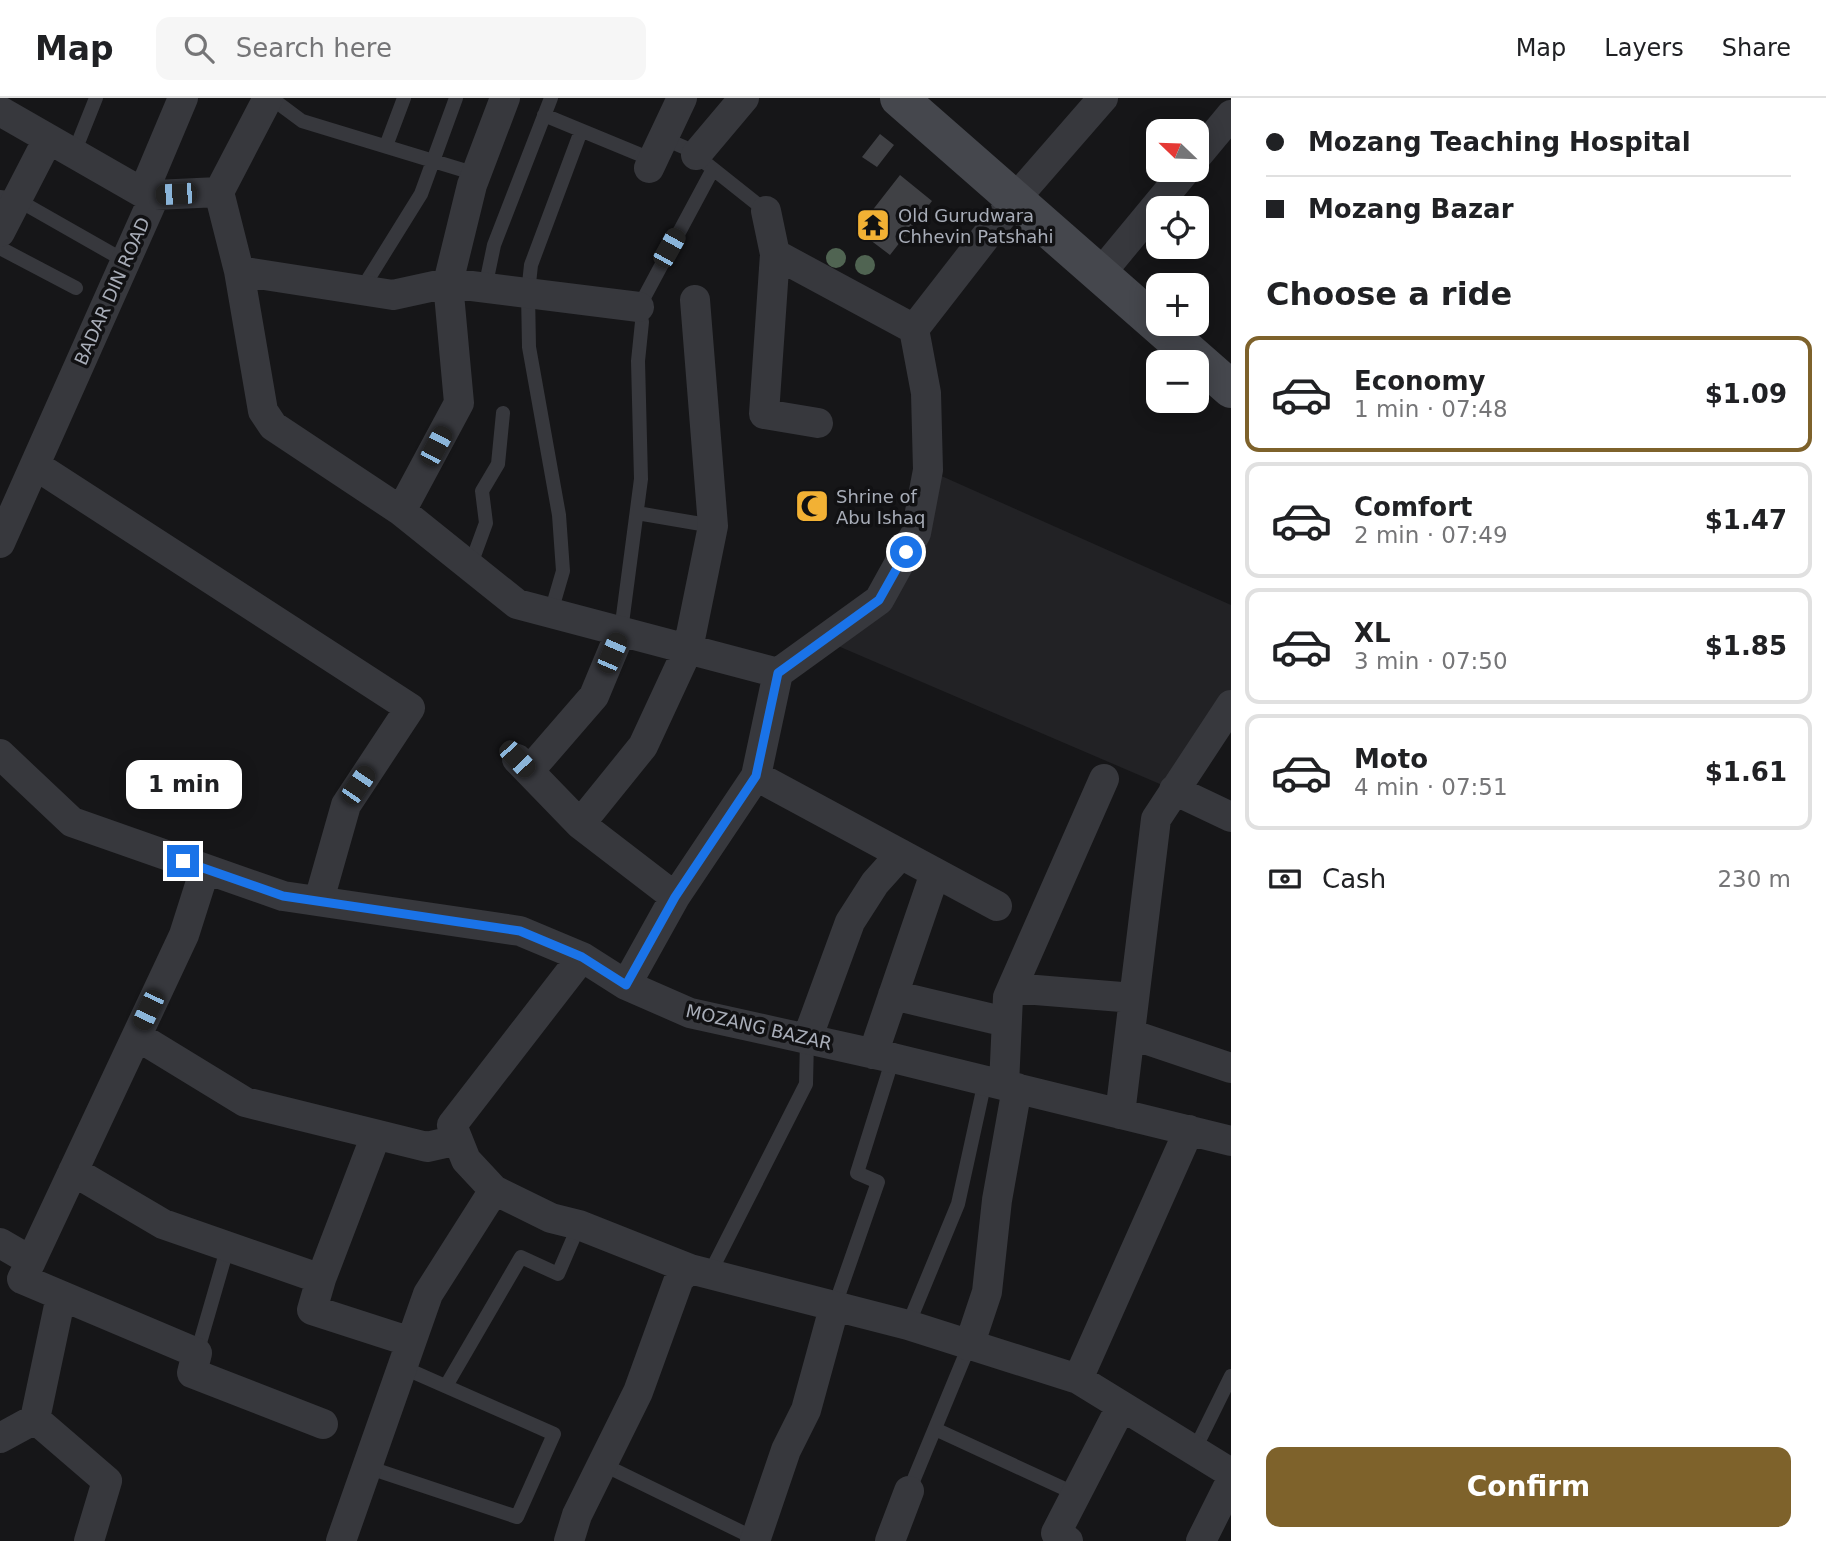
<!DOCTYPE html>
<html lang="en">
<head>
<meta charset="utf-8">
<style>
  :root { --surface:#fff; --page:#f6f6f6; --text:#202124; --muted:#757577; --line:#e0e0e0; --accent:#7e622b }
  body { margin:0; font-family:"DejaVu Sans",sans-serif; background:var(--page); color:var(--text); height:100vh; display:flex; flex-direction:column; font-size:26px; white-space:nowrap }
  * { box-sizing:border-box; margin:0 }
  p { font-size:23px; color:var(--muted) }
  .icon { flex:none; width:38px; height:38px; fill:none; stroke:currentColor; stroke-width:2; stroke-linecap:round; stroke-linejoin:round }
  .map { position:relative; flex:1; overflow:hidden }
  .panel { display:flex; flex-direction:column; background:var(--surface); width:595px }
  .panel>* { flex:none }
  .top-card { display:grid; align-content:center; height:154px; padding:0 35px; background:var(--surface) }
  .needle { width:46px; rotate:293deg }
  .controls { position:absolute; left:1146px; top:21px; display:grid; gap:14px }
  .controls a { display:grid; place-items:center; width:63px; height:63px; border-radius:14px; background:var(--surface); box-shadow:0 4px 18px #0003; font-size:35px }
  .end { position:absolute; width:32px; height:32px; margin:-16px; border:9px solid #1a73e8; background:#fff; box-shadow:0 0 0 4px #fff }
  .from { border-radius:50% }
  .bubble { position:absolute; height:49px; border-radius:14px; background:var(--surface); box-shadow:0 4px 18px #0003; font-size:23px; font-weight:700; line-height:49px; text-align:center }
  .car { position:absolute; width:21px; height:42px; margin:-21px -10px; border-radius:9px; box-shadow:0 0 5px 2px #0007; background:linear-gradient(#222 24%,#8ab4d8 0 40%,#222 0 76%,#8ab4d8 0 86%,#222 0) }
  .top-card b { display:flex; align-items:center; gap:24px; height:66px; font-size:26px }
  .top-card b+b { border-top:2px solid var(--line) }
  .top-card i { width:18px; height:18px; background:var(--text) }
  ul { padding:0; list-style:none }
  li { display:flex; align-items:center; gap:21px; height:116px; margin:0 14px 10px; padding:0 21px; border:4px solid var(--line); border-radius:14px }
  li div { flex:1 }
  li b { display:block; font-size:26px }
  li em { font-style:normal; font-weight:700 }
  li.on { border-color:var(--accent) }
  li>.icon { width:63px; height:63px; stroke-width:1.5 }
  h2 { padding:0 35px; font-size:32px; line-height:84px }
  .pay { display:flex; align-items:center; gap:18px; height:77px; padding:0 35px; font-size:26px }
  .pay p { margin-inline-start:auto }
  .cta { display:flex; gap:14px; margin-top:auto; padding:14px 35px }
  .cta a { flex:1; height:80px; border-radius:14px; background:var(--accent); color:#fff; font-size:28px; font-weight:700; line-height:80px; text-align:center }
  header { display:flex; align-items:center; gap:42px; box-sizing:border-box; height:98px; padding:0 35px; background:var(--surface); border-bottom:2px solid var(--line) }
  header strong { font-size:33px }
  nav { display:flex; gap:38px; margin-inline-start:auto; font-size:24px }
  .search { width:490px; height:63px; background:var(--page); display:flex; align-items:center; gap:18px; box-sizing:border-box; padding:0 24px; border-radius:14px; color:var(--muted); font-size:26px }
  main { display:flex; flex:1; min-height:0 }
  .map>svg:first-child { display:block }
</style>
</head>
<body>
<header>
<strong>Map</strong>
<div class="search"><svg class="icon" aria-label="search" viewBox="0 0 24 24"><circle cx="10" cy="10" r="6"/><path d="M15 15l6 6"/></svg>Search here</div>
<nav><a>Map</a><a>Layers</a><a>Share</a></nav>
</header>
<main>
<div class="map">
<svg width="1231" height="1443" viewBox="0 0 1231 1443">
  <rect width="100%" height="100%" fill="#161618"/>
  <path fill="#222225" d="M928 372 1231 507V607L1174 692 824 542 879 502Z"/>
  <path fill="#404145" d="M880 36 894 47 877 69 862 59Z
    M900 77 932 103 890 157 857 132Z"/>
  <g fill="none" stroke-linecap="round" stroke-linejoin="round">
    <path stroke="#37383d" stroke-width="14" d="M271 0 302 23 476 76
      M544 17 653 62
      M663 40 688 51 766 113
      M386 48 404 0
      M74 55 96 0
      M0 99 16 101 125 163
      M0 150 76 190
      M485 190 494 147 551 0
      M362 191 421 96 456 0
      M637 415 713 428
      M471 466 486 425 482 393 498 366 503 315
      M551 514 563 473 559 417 529 249 528 195 531 167 581 33
      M621 533 641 381 638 263 642 224 639 209 713 71
      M709 1177 806 986 807 941
      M834 1210 878 1084 857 1075 893 960
      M908 1227 958 1106 985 983
      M197 1255 228 1148
      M446 1288 521 1159 558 1176 579 1127
      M935 1331 1076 1396
      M1194 1353 1231 1278
      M602 1366 756 1441
      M367 1369 517 1419 554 1336 402 1269
      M909 1393 969 1248"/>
    <path stroke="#37383d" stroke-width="30" d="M0 13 143 95 183 0
      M696 57 744 0
      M1197 58 1231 17
      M649 70 682 0
      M219 94 239 173 263 313 273 328 401 413 517 506 778 575
      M766 113 775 156 914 231
      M0 134 48 41
      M775 156 764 316 818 325
      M239 173 393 197 448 185 639 209
      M1100 176 1186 72
      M35 367 410 610 346 707 319 802
      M401 413 459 305 448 185 472 87 505 0
      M0 445 155 97 219 94 268 0
      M0 656 72 724 283 798 520 833 582 859 626 887 690 915 893 960 1231 1043
      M517 661 580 726 675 799
      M529 673 594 598 621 533
      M756 678 997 808
      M1174 692 1231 719
      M580 726 643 648 688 551 713 428 695 202
      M582 859 452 1027 466 1062 494 1092 551 1120 579 1127 690 1171 908 1227 1078 1281 1231 1375
      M626 887 675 799 756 678 778 575 879 502 916 435 928 372 926 295 914 231 1015 101 1103 0
      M1012 890 1134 900
      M893 897 1006 924
      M1130 936 1231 970
      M137 938 245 1004 427 1049 458 1042
      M807 941 850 824 875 785 901 756
      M873 956 935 775
      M1004 987 1008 899 1104 681
      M1120 1016 1156 721 1231 607
      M376 1037 321 1181 312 1212 411 1244
      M73 1073 163 1126 321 1181
      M0 1145 31 1163 22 1181 197 1255 192 1275 323 1326
      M31 1163 184 837 205 771
      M61 1198 35 1321 107 1383 89 1443
      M969 1248 987 1194 997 1102 1017 990
      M1078 1281 1189 1032
      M0 1340 35 1321
      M341 1443 428 1196 494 1092
      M569 1443 577 1417 638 1294 679 1181 690 1171
      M755 1443 786 1352 806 1312 834 1210
      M890 1443 909 1393
      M1068 1443 1056 1435 1121 1309
      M1201 1443 1231 1383"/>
    <path stroke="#45474d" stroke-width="38" d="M899 0 1231 291"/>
  </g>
  <g fill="#506452">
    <circle cx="836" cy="160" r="10"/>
    <circle cx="865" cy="167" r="10"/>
  </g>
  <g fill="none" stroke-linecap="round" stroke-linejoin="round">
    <path stroke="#1a73e8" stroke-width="9" d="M183 763 283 798 520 833 582 859 626 887 675 799 756 678 778 575 879 502 906 454"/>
  </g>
  <defs>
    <g id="temple-square" transform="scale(1.75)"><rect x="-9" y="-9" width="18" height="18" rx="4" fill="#f2b134" stroke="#111113"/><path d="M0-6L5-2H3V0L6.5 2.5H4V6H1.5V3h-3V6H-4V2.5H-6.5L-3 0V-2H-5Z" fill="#111"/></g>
    <g id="mosque-square" transform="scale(1.75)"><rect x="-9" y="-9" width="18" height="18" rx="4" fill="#f2b134" stroke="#111113"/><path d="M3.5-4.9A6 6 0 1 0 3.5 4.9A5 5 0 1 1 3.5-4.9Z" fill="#111"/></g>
  </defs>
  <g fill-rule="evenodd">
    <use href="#temple-square" x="873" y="127"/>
    <use href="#mosque-square" x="812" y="408"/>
  </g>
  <g text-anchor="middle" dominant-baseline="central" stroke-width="7" stroke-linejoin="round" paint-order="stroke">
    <g font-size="18" fill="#a8adb8" stroke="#111113" text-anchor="start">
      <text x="898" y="117">Old Gurudwara<tspan x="898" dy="21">Chhevin Patshahi</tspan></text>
      <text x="836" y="398">Shrine of<tspan x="836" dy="21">Abu Ishaq</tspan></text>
    </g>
    <g font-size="18" fill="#a8adb8" stroke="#111113">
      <text transform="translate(112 193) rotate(-66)">BADAR DIN ROAD</text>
      <text transform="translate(759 929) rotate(13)">MOZANG BAZAR</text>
    </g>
  </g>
</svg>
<div class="controls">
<a><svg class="needle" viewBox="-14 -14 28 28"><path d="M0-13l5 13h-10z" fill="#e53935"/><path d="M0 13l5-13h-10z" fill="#757577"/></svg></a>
<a><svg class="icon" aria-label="locate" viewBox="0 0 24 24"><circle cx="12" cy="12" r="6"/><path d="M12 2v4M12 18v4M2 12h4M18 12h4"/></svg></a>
<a>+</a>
<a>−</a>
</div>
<i class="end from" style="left:906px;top:454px"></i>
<i class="end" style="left:183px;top:763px"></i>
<div class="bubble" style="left:126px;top:662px;width:116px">1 min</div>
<i class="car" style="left:176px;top:96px;rotate:267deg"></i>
<i class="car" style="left:669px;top:150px;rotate:29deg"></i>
<i class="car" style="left:436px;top:348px;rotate:28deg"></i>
<i class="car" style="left:612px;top:555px;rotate:23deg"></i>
<i class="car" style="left:517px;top:661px;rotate:137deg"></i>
<i class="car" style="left:358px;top:687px;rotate:34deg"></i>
<i class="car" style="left:148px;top:912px;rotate:205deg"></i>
</div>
<section class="panel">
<div class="top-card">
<b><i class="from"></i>Mozang Teaching Hospital</b>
<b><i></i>Mozang Bazar</b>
</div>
<h2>Choose a ride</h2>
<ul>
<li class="on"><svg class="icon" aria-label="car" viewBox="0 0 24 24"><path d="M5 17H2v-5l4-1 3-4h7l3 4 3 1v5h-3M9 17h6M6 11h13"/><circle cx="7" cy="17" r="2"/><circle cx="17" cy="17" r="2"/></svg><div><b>Economy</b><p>1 min · 07:48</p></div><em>$1.09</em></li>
<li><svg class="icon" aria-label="car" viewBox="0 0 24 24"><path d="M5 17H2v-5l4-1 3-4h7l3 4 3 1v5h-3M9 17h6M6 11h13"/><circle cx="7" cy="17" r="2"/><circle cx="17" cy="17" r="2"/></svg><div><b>Comfort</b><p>2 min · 07:49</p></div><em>$1.47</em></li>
<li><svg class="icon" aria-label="car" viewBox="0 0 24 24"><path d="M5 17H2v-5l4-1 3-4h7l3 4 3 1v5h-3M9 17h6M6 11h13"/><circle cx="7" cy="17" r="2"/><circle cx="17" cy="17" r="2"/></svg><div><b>XL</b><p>3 min · 07:50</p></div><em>$1.85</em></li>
<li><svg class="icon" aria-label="car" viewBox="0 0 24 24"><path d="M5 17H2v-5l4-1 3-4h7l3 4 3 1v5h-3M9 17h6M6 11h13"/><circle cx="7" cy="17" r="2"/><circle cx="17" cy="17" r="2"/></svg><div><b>Moto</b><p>4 min · 07:51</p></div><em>$1.61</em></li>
</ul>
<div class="pay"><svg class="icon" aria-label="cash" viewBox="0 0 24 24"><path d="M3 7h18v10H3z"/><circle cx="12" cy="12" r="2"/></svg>Cash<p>230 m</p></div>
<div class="cta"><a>Confirm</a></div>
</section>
</main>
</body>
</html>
